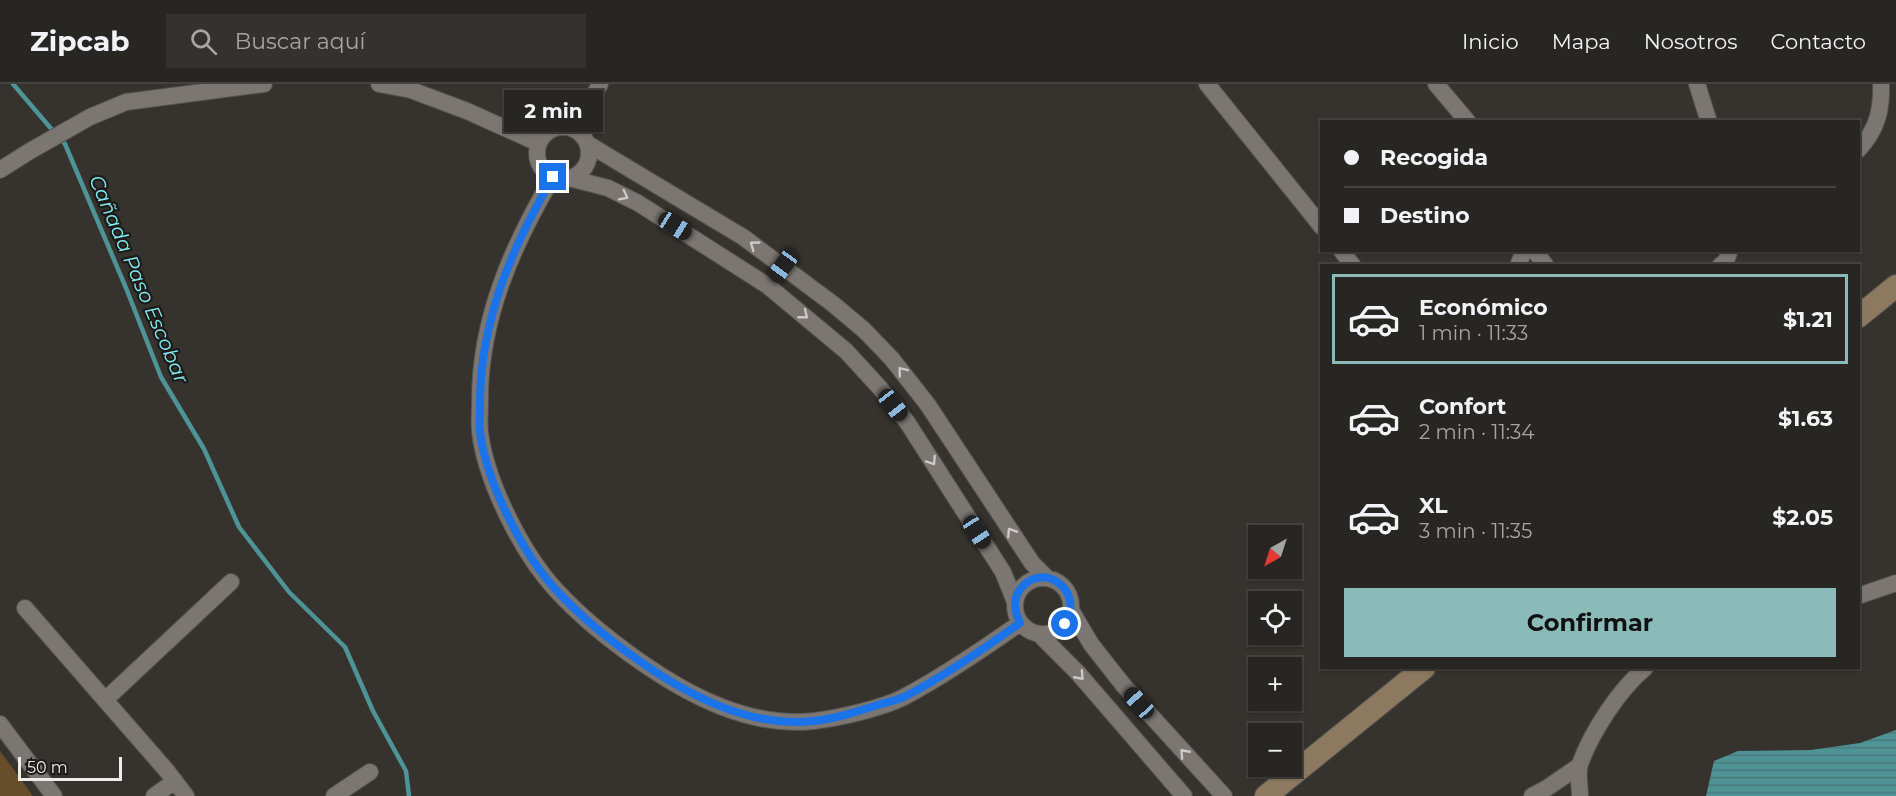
<!DOCTYPE html>
<html lang="es">
<head>
<meta charset="utf-8">
<style>
  :root { --surface:#282622; --page:#34322f; --text:#f1f3f6; --muted:#a5a5a5; --line:#444340; --accent:#8bbbb9 }
  body { margin:0; font-family:Montserrat,sans-serif; background:var(--page); color:var(--text); height:100vh; display:flex; flex-direction:column; font-size:22px; white-space:nowrap }
  * { box-sizing:border-box; margin:0 }
  p { font-size:20px; color:var(--muted) }
  .icon { flex:none; width:33px; height:33px; fill:none; stroke:currentColor; stroke-width:2; stroke-linecap:round; stroke-linejoin:round }
  .map { position:relative; flex:1; overflow:hidden }
  .details { position:absolute; left:1320px; top:180px; width:540px; height:405px; display:flex; flex-direction:column; background:var(--surface); border-radius:0px; box-shadow:0 2px 4px #0004,0 0 0 2px var(--line) }
  .details>* { flex:none }
  .hud { position:absolute; left:1320px; top:36px; width:540px; height:132px; border-radius:0px; box-shadow:0 2px 4px #0004,0 0 0 2px var(--line); display:grid; align-content:center; height:132px; padding:0 24px; background:var(--surface) }
  .needle { width:39px; rotate:219deg }
  .buttons { position:absolute; left:1248px; top:441px; display:grid; gap:12px }
  .buttons a { display:grid; place-items:center; width:54px; height:54px; border-radius:0px; background:var(--surface); box-shadow:0 2px 4px #0004,0 0 0 2px var(--line); font-size:30px }
  .scale { position:absolute; left:18px; bottom:15px; width:104px; box-sizing:border-box; padding-left:6px; border:3px solid #efedea; border-top:0; font-size:16px; line-height:21px; white-space:nowrap; color:#efedea; -webkit-text-stroke:4px #1d1b19; paint-order:stroke }
  .end { position:absolute; width:27px; height:27px; margin:-14px; border:8px solid #1a73e8; background:#fff; box-shadow:0 0 0 3px #fff }
  .from { border-radius:50% }
  .bubble { position:absolute; height:42px; border-radius:0px; background:var(--surface); box-shadow:0 2px 4px #0004,0 0 0 2px var(--line); font-size:20px; font-weight:700; line-height:42px; text-align:center }
  .car { position:absolute; width:18px; height:36px; margin:-18px -9px; border-radius:8px; box-shadow:0 0 4px 2px #0007; background:linear-gradient(#222 24%,#8ab4d8 0 40%,#222 0 76%,#8ab4d8 0 86%,#222 0) }
  .hud b { display:flex; align-items:center; gap:21px; height:57px; font-size:22px }
  .hud b+b { border-top:2px solid var(--line) }
  .hud i { width:15px; height:15px; background:var(--text) }
  ul { padding:10px 0 0; list-style:none }
  li { display:flex; align-items:center; gap:18px; height:90px; margin:0 12px 9px; padding:0 12px; border:3px solid transparent; border-radius:0px }
  li div { flex:1 }
  li b { display:block; font-size:22px }
  li em { font-style:normal; font-weight:700 }
  li.selected { border-color:var(--accent) }
  li>.icon { width:54px; height:54px; stroke-width:1.5 }
  .primary-button { display:flex; gap:12px; margin-top:auto; padding:12px 24px }
  .primary-button a { flex:1; height:69px; border-radius:0px; background:var(--accent); color:#111; font-size:24px; font-weight:700; line-height:69px; text-align:center }
  header { display:flex; align-items:center; gap:36px; box-sizing:border-box; height:84px; padding:0 30px; background:var(--surface); border-bottom:2px solid var(--line) }
  header strong { font-size:28px }
  nav { display:flex; gap:33px; margin-inline-start:auto; font-size:21px }
  .search { width:420px; height:54px; background:var(--page); display:flex; align-items:center; gap:15px; box-sizing:border-box; padding:0 21px; border-radius:0px; color:var(--muted); font-size:22px }
  .map>svg:first-child { display:block }
</style>
</head>
<body>
<header>
<strong>Zipcab</strong>
<div class="search"><svg class="icon" aria-label="search" viewBox="0 0 24 24"><circle cx="10" cy="10" r="6"/><path d="M15 15l6 6"/></svg>Buscar aquí</div>
<nav><a>Inicio</a><a>Mapa</a><a>Nosotros</a><a>Contacto</a></nav>
</header>
<div class="map">
<svg width="1896" height="712" viewBox="0 0 1896 712">
  <defs>
    <pattern id="water-rules" width="6" height="5" patternUnits="userSpaceOnUse" patternTransform="scale(1.5)"><rect width="6" height="5" fill="#4e9396"/><path d="M0 2.5h6" fill="none" stroke="#4c787a"/></pattern>
  </defs>
  <rect width="100%" height="100%" fill="#36332e"/>
  <path fill="#674e2b" d="M0 667 33 712H0Z"/>
  <path fill="url(#water-rules)" d="M1896 646V712H1706L1714 677 1738 667 1811 666 1860 659Z"/>
  <g fill="none" stroke-linecap="round" stroke-linejoin="round">
    <path stroke="#4e9396" stroke-width="4.5" d="M13 0 54 48
      M60 54 65 60 126 204 161 293 204 365 239 443 289 508 345 563 373 627 406 687 409 712"/>
    <g stroke="#54524e" stroke-width="18">
      <path id="street" d="M379 0 411 6 467 27 538 59
        M1207 0 1322 143
        M1436 0 1468 38
        M1697 0 1709 38
        M537 69a26 26 0 1 1 52 0a26 26 0 1 1-52 0Z
        M575 46 600 0
        M588 60 743 153 833 220 864 246 892 275 928 321 1032 479 1047 494
        M1858 66C1877 46 1882 26 1881 0
        M0 86 30 67 90 33 126 18 264 0
        M553 93C512 162 479 237 480 319 480 328 479 339 480 348 486 398 522 469 556 506 580 532 608 555 638 576 689 612 750 644 814 637 839 634 883 624 904 613 945 591 983 565 1020 539
        M569 94 608 104 638 119 768 202 846 267 880 304 907 338 1003 488 1015 518
        M1341 166 1353 182
        M1534 166 1546 182
        M1518 182 1524 166
        M1720 182 1726 177 1730 166
        M1015 522a28 28 0 1 1 56 0a28 28 0 1 1-56 0Z
        M1858 512 1896 499
        M25 524 167 687 186 712
        M1071 526 1091 560 1124 602 1224 712
        M1039 550 1078 589 1184 712
        M105 616 231 498
        M0 640 54 712
        M154 712 175 697
        M334 712 370 688
        M1532 712 1547 704 1579 682
        M1580 712C1580 702 1577 689 1580 680 1592 647 1619 606 1645 584"/>
    </g>
    <g stroke="#54524e" stroke-width="24">
      <path id="secondary" d="M1858 233 1896 202
        M1266 712 1424 584"/>
    </g>
    <use href="#street" stroke="#7b7671" stroke-width="16"/>
    <use href="#secondary" stroke="#8c7960" stroke-width="22"/>
  </g>
  <defs><path id="oneway-chevron" d="M-2-3.5L2.5 0L-2 3.5" fill="none" stroke-width="1.6" stroke-linecap="round" stroke-linejoin="round" transform="scale(1.5)"/></defs>
  <g stroke="#ccc9c6">
    <use href="#oneway-chevron" transform="translate(624 112) rotate(27)"/>
    <use href="#oneway-chevron" transform="translate(754 161) rotate(-144)"/>
    <use href="#oneway-chevron" transform="translate(804 231) rotate(39)"/>
    <use href="#oneway-chevron" transform="translate(902 287) rotate(-128)"/>
    <use href="#oneway-chevron" transform="translate(932 377) rotate(57)"/>
    <use href="#oneway-chevron" transform="translate(1011 448) rotate(-123)"/>
    <use href="#oneway-chevron" transform="translate(1080 592) rotate(48)"/>
    <use href="#oneway-chevron" transform="translate(1184 669) rotate(-132)"/>
  </g>
  <g fill="none" stroke-linecap="round" stroke-linejoin="round">
    <path stroke="#1a73e8" stroke-width="8" d="M553 93C511 165 479 239 480 324 480 332 479 340 480 348 486 397 522 469 556 506 580 532 608 555 638 576 689 612 750 644 814 637 838 634 859 627 881 620 889 618 897 616 904 613 945 592 983 565 1020 539 1015 529 1012 518 1019 507 1040 475 1086 505 1065 540"/>
  </g>
  <g text-anchor="middle" dominant-baseline="central" stroke-width="4.5" stroke-linejoin="round" paint-order="stroke">
    <g font-size="20" font-style="italic" fill="#81edf2" stroke="#1d1b19">
      <text transform="translate(139 195) rotate(67)">Cañada Paso Escobar</text>
    </g>
  </g>
</svg>
<div class="buttons">
<a><svg class="needle" viewBox="-14 -14 28 28"><path d="M0-13l5 13h-10z" fill="#e53935"/><path d="M0 13l5-13h-10z" fill="#a5a5a5"/></svg></a>
<a><svg class="icon" aria-label="locate" viewBox="0 0 24 24"><circle cx="12" cy="12" r="6"/><path d="M12 2v4M12 18v4M2 12h4M18 12h4"/></svg></a>
<a>+</a>
<a>−</a>
</div>
<div class="scale">50 m</div>
<i class="end from" style="left:1065px;top:540px"></i>
<i class="end" style="left:553px;top:93px"></i>
<div class="bubble" style="left:504px;top:6px;width:99px">2 min</div>
<i class="car" style="left:675px;top:142px;rotate:122deg"></i>
<i class="car" style="left:783px;top:182px;rotate:216deg"></i>
<i class="car" style="left:893px;top:321px;rotate:142deg"></i>
<i class="car" style="left:977px;top:448px;rotate:147deg"></i>
<i class="car" style="left:1139px;top:619px;rotate:318deg"></i>
<div class="hud">
<b><i class="from"></i>Recogida</b>
<b><i></i>Destino</b>
</div>
<section class="details">
<ul>
<li class="selected"><svg class="icon" aria-label="car" viewBox="0 0 24 24"><path d="M5 17H2v-5l4-1 3-4h7l3 4 3 1v5h-3M9 17h6M6 11h13"/><circle cx="7" cy="17" r="2"/><circle cx="17" cy="17" r="2"/></svg><div><b>Económico</b><p>1 min · 11:33</p></div><em>$1.21</em></li>
<li><svg class="icon" aria-label="car" viewBox="0 0 24 24"><path d="M5 17H2v-5l4-1 3-4h7l3 4 3 1v5h-3M9 17h6M6 11h13"/><circle cx="7" cy="17" r="2"/><circle cx="17" cy="17" r="2"/></svg><div><b>Confort</b><p>2 min · 11:34</p></div><em>$1.63</em></li>
<li><svg class="icon" aria-label="car" viewBox="0 0 24 24"><path d="M5 17H2v-5l4-1 3-4h7l3 4 3 1v5h-3M9 17h6M6 11h13"/><circle cx="7" cy="17" r="2"/><circle cx="17" cy="17" r="2"/></svg><div><b>XL</b><p>3 min · 11:35</p></div><em>$2.05</em></li>
</ul>
<div class="primary-button"><a>Confirmar</a></div>
</section>
</div>
</body>
</html>
